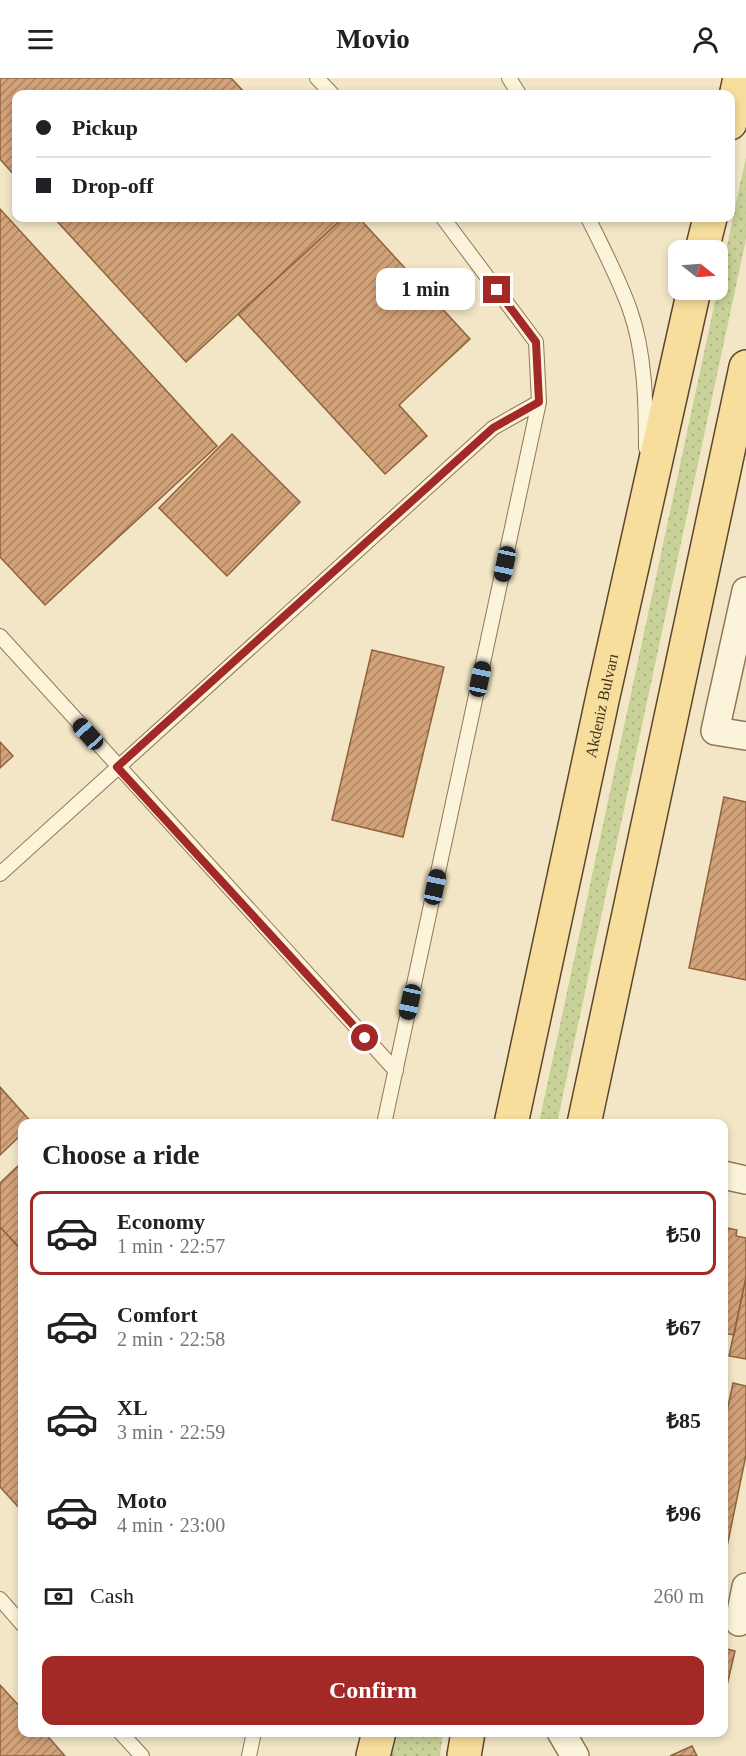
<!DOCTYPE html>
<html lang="en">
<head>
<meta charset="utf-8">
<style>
  :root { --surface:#fff; --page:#f6f6f6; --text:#202124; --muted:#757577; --line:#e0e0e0; --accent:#a22925 }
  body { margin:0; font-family:"Times New Roman",serif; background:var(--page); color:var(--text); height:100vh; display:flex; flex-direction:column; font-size:22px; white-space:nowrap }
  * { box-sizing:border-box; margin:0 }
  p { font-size:20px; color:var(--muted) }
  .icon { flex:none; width:33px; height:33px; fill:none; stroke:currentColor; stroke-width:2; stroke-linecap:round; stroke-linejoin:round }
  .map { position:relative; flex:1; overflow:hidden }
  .sheet { position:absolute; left:18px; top:1041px; width:710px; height:618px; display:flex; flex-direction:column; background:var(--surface); border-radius:12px; box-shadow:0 3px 9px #0003 }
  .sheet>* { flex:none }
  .hud { position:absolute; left:12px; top:12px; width:723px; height:132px; border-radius:12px; box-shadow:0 3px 9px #0003; display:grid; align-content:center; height:132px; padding:0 24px; background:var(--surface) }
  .needle { width:39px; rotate:107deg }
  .controls { position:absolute; left:668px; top:162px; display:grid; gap:12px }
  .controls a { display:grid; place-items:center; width:60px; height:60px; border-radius:12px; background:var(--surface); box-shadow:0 3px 9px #0003; font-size:30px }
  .end { position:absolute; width:27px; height:27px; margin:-14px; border:8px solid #a22925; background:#fff; box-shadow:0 0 0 3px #fff }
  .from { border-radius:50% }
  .bubble { position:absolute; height:42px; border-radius:12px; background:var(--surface); box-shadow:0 3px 9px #0003; font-size:20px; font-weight:800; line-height:42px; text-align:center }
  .car { position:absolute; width:18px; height:36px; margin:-18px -9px; border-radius:8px; box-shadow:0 0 4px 2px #0007; background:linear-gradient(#222 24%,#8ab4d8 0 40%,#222 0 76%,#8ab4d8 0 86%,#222 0) }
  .hud b { display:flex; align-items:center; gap:21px; height:57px; font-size:22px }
  .hud b+b { border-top:2px solid var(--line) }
  .hud i { width:15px; height:15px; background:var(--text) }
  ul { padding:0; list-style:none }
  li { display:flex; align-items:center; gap:18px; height:84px; margin:0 12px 9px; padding:0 12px; border:3px solid transparent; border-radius:12px }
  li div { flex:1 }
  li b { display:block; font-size:22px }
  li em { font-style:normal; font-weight:800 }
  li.current { border-color:var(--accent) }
  li>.icon { width:54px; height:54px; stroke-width:1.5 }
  h2 { padding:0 24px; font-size:27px; line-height:72px }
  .pay { display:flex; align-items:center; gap:15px; height:66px; padding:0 24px; font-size:22px }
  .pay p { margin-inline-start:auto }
  .cta { display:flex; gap:12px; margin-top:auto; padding:12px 24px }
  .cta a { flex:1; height:69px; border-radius:12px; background:var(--accent); color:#fff; font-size:24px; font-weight:800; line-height:69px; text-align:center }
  header { display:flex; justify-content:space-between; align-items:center; height:78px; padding:0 24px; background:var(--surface); font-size:27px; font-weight:800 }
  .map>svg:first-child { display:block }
</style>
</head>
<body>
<header><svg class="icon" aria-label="menu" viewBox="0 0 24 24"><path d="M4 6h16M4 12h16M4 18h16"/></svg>Movio<svg class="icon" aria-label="person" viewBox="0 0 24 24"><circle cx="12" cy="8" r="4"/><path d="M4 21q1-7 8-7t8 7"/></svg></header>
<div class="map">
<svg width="746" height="1678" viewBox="0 0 746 1678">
  <defs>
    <pattern id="grass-dots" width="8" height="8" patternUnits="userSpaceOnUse" patternTransform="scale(1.5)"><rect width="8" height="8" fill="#c8d198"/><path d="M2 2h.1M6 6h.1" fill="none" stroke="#adb483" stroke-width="1.8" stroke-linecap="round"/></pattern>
    <pattern id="building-hatch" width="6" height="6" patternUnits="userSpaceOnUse" patternTransform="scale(1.5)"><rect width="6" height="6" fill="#d2a279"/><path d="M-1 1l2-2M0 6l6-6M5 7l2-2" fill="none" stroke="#ac8463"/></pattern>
  </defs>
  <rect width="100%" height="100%" fill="#f2e6c6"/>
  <path fill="url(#grass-dots)" d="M746 79V161L557 1045H539Z
    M396 1655H443L440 1678H391Z"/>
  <path fill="url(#building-hatch)" stroke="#90623d" stroke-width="1.5" d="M0 0H231L246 16H16V99L0 81Z
    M0 131 217 368 45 527 0 479Z
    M54 140H343L186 284Z
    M343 140H359L470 261 399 327 427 358 385 396 238 236Z
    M232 356 300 424 227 498 159 430Z
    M372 572 444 589 403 759 332 742Z
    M0 664 13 678 0 690Z
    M724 719 746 724V902L689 890Z
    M0 1009 33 1046H22V1056L0 1077Z
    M22 1084V1170L21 1171 0 1149V1105Z
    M0 1149 22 1173V1433L0 1409Z
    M723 1149 737 1152 736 1158 746 1160V1199L734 1257 723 1255Z
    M746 1199V1281L729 1278Z
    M733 1305 746 1308V1377L723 1488V1352Z
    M723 1570 735 1573 724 1620H723Z
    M0 1607 22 1631V1654H44L65 1678H0Z
    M692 1668 697 1678H670Z"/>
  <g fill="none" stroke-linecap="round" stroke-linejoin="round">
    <g stroke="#8f785a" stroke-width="16">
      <path id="service" d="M317 0 332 16
        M509 0 519 16
        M588 140C603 170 619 201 630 232 645 274 646 326 646 370
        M0 558 396 993
        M0 796 493 350 539 324
        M384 1046 539 324 536 264 443 140
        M0 1521 22 1546
        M120 1654 142 1678
        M249 1678 254 1654"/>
    </g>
    <g stroke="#8f785a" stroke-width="30">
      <path id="minor" d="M746 513 715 653 746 658
        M723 1097 746 1102
        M739 1544 746 1509
        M561 1654 575 1678"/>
    </g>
    <g stroke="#5c462e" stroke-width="36">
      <g id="primary">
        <path d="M730 45 740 0"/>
        <path d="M702 172 710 140"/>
        <path id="s1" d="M511 1046 603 618 694 212"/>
        <path d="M584 1046 746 289"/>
        <path d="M373 1678 379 1654"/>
        <path d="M464 1678 468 1654"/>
      </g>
    </g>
    <use href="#service" stroke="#fbf3da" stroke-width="14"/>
    <use href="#minor" stroke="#fbf3da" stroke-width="27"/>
    <use href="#primary" stroke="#f7de9c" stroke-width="33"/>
  </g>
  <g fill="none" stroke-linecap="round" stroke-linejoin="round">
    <path stroke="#a22925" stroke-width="8" d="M365 960 117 689 493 350 539 324 536 264 497 212"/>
  </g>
  <g text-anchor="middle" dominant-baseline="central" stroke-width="6" stroke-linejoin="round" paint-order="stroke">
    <g font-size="16" fill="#3e2f1e" stroke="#f8f0d6">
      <text stroke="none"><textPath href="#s1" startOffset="428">Akdeniz Bulvarı</textPath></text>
    </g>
  </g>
</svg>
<div class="controls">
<a><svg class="needle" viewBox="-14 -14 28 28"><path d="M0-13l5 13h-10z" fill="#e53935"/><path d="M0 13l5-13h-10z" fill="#757577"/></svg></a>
</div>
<i class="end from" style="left:365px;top:960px"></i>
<i class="end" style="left:497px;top:212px"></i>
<div class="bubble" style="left:376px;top:190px;width:99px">1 min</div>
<i class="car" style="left:505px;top:486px;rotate:192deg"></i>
<i class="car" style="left:480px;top:601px;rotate:12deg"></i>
<i class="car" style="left:88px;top:656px;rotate:318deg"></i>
<i class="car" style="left:435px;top:809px;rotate:12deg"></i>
<i class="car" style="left:410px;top:924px;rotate:192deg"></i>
<div class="hud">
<b><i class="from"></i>Pickup</b>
<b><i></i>Drop-off</b>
</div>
<section class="sheet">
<h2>Choose a ride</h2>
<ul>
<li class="current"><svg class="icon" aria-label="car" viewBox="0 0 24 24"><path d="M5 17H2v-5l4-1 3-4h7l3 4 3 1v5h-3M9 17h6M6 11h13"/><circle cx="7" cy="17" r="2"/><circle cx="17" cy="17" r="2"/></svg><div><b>Economy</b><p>1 min · 22:57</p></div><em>₺50</em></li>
<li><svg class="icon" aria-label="car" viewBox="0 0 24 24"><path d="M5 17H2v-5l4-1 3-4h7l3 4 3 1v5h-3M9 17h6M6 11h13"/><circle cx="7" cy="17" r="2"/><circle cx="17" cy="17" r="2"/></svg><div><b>Comfort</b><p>2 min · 22:58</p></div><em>₺67</em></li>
<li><svg class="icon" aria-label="car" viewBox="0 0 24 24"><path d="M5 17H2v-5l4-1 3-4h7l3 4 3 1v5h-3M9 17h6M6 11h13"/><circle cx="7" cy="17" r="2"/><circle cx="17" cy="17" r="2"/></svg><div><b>XL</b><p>3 min · 22:59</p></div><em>₺85</em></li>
<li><svg class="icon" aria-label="car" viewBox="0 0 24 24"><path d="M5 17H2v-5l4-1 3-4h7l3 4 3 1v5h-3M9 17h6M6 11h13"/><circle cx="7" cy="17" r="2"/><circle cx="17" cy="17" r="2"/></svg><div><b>Moto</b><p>4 min · 23:00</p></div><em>₺96</em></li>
</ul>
<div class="pay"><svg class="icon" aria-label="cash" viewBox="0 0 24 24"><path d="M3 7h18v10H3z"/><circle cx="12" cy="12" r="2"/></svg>Cash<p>260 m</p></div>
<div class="cta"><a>Confirm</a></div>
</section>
</div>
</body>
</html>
